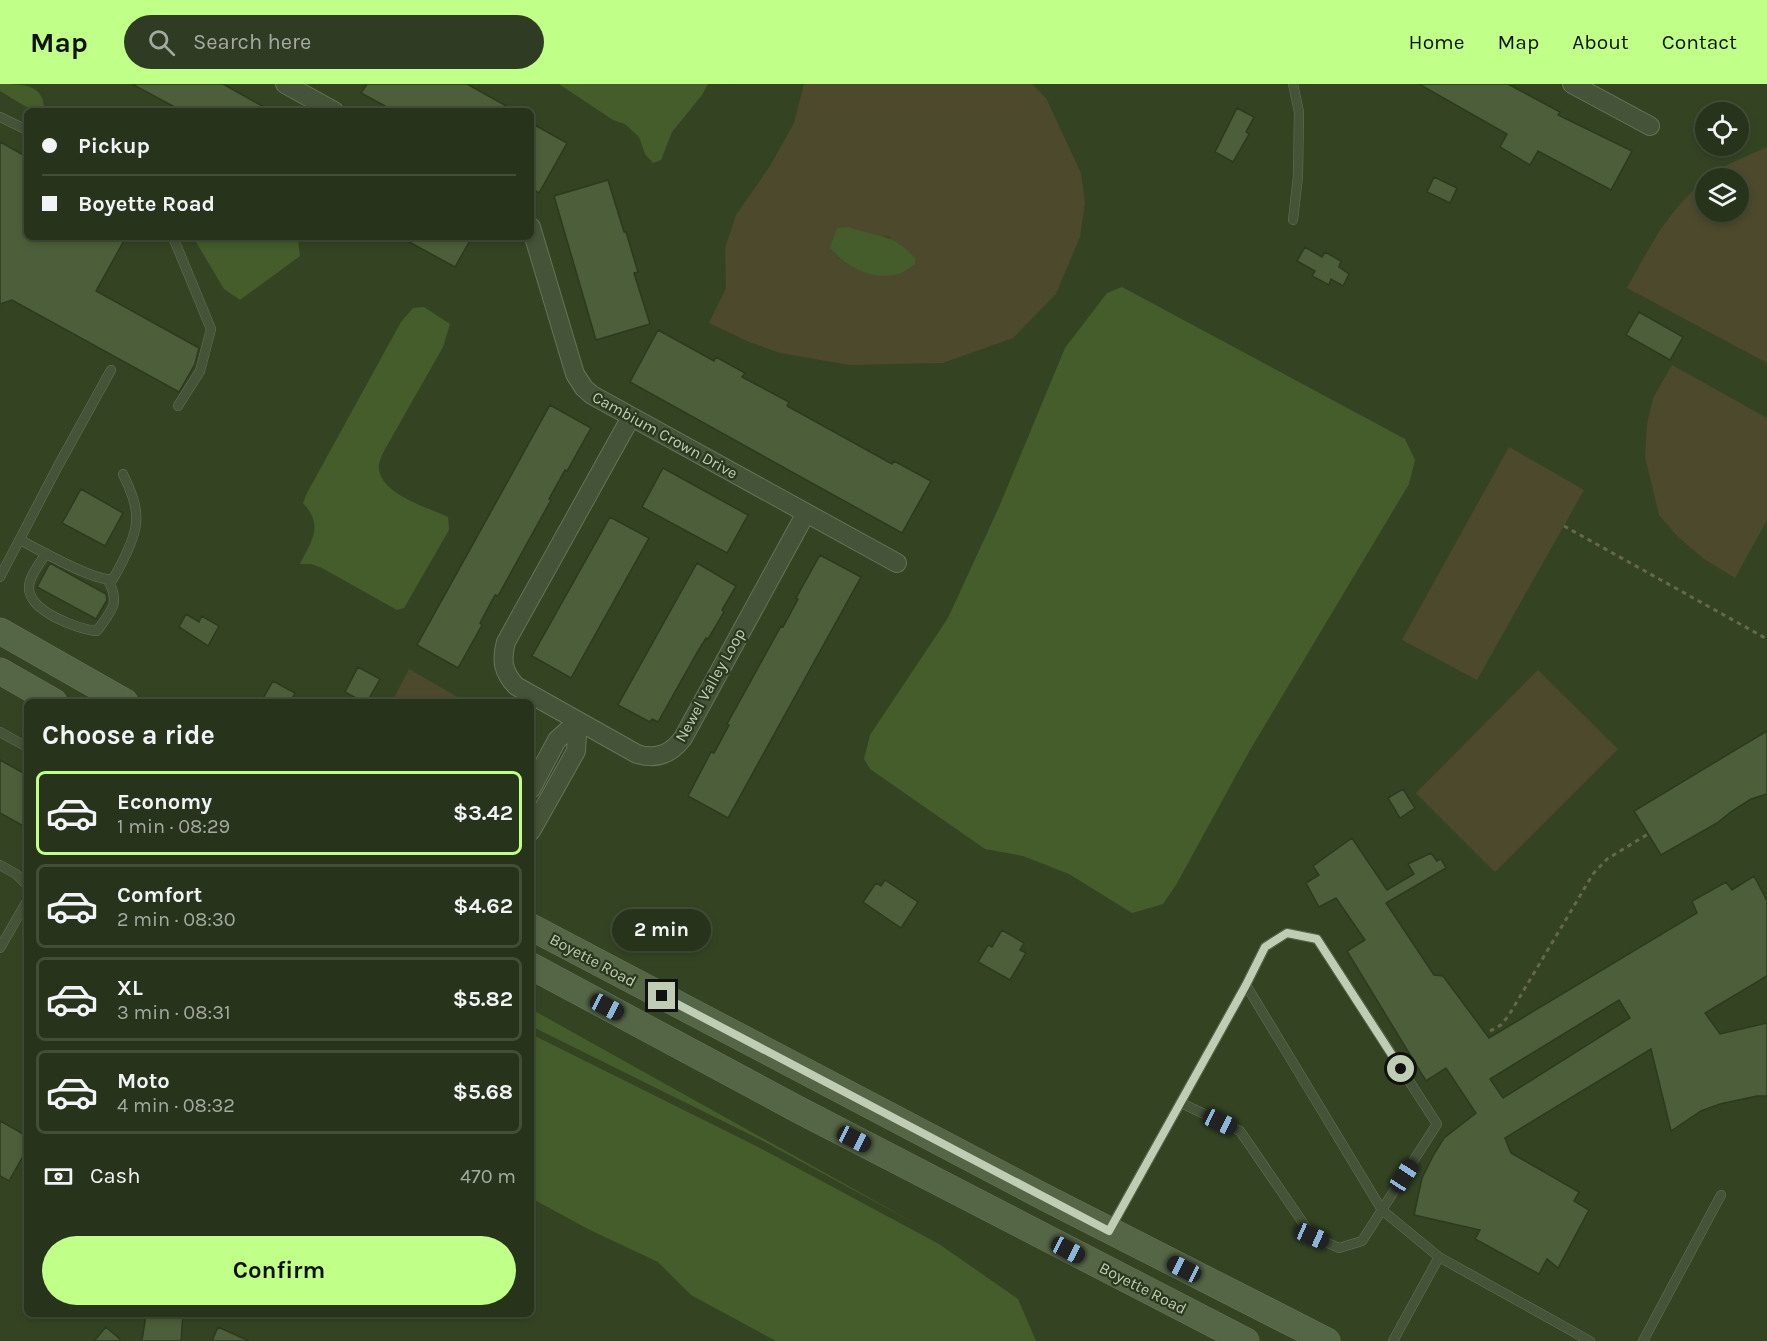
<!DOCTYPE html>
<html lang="en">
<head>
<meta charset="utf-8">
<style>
  :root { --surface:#27331a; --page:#2f3b23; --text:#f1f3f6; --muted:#a4aaa2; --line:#434e39; --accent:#c0ff88 }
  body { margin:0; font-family:Karla,sans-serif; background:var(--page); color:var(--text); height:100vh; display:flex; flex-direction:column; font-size:22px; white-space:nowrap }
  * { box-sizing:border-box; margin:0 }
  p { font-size:20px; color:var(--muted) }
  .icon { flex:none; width:33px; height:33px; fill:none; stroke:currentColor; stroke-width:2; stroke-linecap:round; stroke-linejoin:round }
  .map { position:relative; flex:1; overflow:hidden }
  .side { position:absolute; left:24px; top:615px; width:510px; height:618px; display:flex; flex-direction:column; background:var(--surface); border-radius:9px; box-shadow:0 3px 9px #0003,0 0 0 2px var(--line) }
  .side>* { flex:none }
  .top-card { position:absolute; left:24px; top:24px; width:510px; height:132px; border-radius:9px; box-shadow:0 3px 9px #0003,0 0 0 2px var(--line); display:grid; align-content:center; height:132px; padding:0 18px; background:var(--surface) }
  .fabs { position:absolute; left:1695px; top:18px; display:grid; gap:12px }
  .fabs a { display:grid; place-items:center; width:54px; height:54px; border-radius:50%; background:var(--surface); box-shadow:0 3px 9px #0003,0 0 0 2px var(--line); font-size:30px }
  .end { position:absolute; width:27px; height:27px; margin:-14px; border:8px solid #c0cdb5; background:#111; box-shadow:0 0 0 3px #111 }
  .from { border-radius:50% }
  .bubble { position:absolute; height:42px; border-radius:21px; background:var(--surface); box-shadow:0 3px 9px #0003,0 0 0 2px var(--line); font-size:20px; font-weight:700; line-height:42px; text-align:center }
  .car { position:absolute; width:18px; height:36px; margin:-18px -9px; border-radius:8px; box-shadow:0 0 4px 2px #0007; background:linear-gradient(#222 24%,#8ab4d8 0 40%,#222 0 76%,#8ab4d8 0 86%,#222 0) }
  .top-card b { display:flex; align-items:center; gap:21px; height:57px; font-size:22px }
  .top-card b+b { border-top:2px solid var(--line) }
  .top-card i { width:15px; height:15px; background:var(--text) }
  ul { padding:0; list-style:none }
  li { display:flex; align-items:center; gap:18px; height:84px; margin:0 12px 9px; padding:0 6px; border:3px solid var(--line); border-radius:9px }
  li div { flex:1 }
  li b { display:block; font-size:22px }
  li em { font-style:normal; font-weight:700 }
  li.active { border-color:var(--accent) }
  li>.icon { width:54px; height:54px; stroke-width:1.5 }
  h2 { padding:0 18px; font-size:27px; line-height:72px }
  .pay { display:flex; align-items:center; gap:15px; height:66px; padding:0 18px; font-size:22px }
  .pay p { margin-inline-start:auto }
  .cta { display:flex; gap:12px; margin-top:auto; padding:12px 18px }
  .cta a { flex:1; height:69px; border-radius:36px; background:var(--accent); color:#111; font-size:24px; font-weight:700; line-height:69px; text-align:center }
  header { display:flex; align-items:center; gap:36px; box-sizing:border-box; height:84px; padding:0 30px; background:var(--accent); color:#111 }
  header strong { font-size:28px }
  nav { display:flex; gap:33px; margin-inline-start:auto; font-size:21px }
  .search { width:420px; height:54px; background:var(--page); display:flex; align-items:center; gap:15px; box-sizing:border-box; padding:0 21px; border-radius:33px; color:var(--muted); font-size:22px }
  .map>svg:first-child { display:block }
</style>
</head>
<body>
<header>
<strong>Map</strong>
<div class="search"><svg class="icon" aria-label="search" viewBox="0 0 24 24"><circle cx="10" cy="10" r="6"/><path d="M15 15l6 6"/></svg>Search here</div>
<nav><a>Home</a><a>Map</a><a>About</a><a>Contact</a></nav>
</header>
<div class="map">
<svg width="1767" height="1257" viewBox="0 0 1767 1257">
  <rect width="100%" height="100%" fill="#344423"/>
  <path fill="#4c492d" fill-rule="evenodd" d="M804 0H1032L1046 14 1081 89 1085 119 1080 153 1056 210 1013 254 943 279 849 281 780 269 749 258 709 239 726 204 725 164 736 131 770 82 794 39ZM848 143 867 150 890 153 899 190C873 192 847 186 830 164Z
    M1767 63V279L1627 204C1651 161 1666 129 1705 96L1706 128H1738V94H1708L1729 80Z
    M1672 281 1767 334V436L1735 494 1704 475 1678 453 1659 431 1645 373 1647 340 1653 314Z
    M1509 363 1584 406 1477 596 1402 556Z
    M409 585 466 618H392Z
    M1538 586 1618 665 1495 788 1416 709Z"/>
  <path fill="#445d2a" d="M0 0C23 0 45 0 44 27 29 28 13 14 0 7Z
    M559 0H708L702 11 672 48 661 76 653 79 645 70 639 53 625 40 613 36Z
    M848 143C879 154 892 148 915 174V180C910 183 904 189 898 190 874 197 845 183 830 164L837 144Z
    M193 153H292L298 156 300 172 240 216 224 205Z
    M1122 203 1405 355 1415 376 1409 400 1250 666 1176 801 1163 820 1132 829 1069 790 1023 772 985 765 870 685 864 675 870 651 948 534 999 423 1065 264 1107 209Z
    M424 223 450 240 443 263 384 367C382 371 380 376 379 380 376 409 427 423 448 433L449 446 404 524 397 526 322 484 311 480H300C312 456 324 442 303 419L307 409 401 238 413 224Z
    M531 925 920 1142 763 1057 531 942Z
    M531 950 760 1064 939 1160 1018 1215 1036 1257H776L691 1211 658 1178 588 1145 531 1114Z"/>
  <path fill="#4d5f3a" stroke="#2c3a1f" stroke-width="1.5" fill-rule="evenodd" d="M132 0H223L271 27H182Z
    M367 0H467L515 27H394L361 9Z
    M1419 0H1508L1560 28 1558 31 1632 67 1611 106 1538 67 1530 81 1500 63 1507 50Z
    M1237 24 1254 33 1246 48 1249 50 1233 78 1215 68Z
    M531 39 567 59 539 109 531 104Z
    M0 58 27 73V153H126L96 207 199 264 195 280 179 308 12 216 0 220Z
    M1434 93 1457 104 1450 119 1427 108Z
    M608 96 624 148H626L638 188 634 189 650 240 596 256 554 112Z
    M400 153H472L455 183Z
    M1305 163 1322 173 1325 168 1341 177 1339 183 1349 190 1343 202 1331 195 1329 201 1312 192 1315 187 1297 177Z
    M1639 228 1683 253 1670 276 1626 251Z
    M658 246 714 277 716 273 745 289 742 293 789 318 787 322 892 380 894 377 931 397 902 449 630 298Z
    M550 321 591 344 567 387 565 386 549 415 551 416 498 512 495 511 480 539 482 541 458 584 417 561Z
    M663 384 748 431 727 469 642 423Z
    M81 405 123 429 105 462 62 439Z
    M610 433 649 454 571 594 532 572Z
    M820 471 861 493 728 734 688 712 711 668 714 669 729 641 727 640 781 542 783 543 798 515 796 514Z
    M50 479 106 510 107 516 96 535 37 503Z
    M697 479 736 502 722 526 724 528 708 555 706 554 698 567 658 638 652 635 650 638 618 621Z
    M186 530 199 538 202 532 219 542 208 562 179 543Z
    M358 583 380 595 367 618H363L345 608Z
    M273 597 295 609 290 618H261Z
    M1767 647V710L1751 715 1732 727 1717 739 1661 771 1634 727Z
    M0 676 27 691V744L0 729Z
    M1403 705 1415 724 1400 734 1388 714Z
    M1352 754 1387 806 1414 790 1408 780 1431 769 1437 777 1441 775 1446 784 1386 819 1434 891 1443 892 1489 954 1697 829 1692 817 1726 798 1732 806 1754 792 1767 817V892L1705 929 1720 950 1767 939V1012H1757L1720 1020 1701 1027 1671 1047 1651 965 1505 1054 1511 1069 1579 1108 1574 1117 1589 1126 1558 1184 1547 1175 1539 1190 1475 1155 1480 1146 1414 1131 1422 1094 1434 1070 1444 1054 1476 1029 1446 984 1426 997 1347 867 1365 856 1336 814 1319 823 1306 799 1319 791 1313 782ZM1619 916 1630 934 1503 1014 1490 995Z
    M885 796 918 818 901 844 863 818 876 799 881 802Z
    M1002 846 1024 859 1020 866 1026 869 1010 896 978 878 988 861 992 863Z
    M0 1037 27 1052V1065L9 1097 0 1092Z
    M163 1230H183L181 1257H142L146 1231 163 1233Z
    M106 1243 122 1257H94Z
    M218 1243 249 1257H212Z"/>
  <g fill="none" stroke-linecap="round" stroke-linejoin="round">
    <g stroke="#657359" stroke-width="10">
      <path id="lane" d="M0 33 27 46
        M1293 136 1298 92 1299 28 1293 0
        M173 153 211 245 200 287 178 322
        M20 456C38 465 96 499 113 495 121 481 135 454 136 439 138 422 130 405 123 390
        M46 469C41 478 29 492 29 503 28 527 77 545 97 547 111 527 121 520 108 496
        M0 493 58 382 111 286
        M0 648 27 663
        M0 781 16 790 27 801
        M0 864 27 817
        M1181 1019 1240 1047 1312 1152 1339 1164 1362 1157 1437 1040 1317 855 1287 849 1265 863 1246 901
        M1110 1145 1246 901 1382 1126 1439 1173 1393 1257
        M1439 1173 1590 1257
        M1643 1257 1721 1111"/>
    </g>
    <g stroke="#657359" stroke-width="20">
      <path id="street" d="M285 0 334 27
        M1572 0 1650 42
        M531 143 575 290 584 304 592 311 897 479
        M631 333 506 558C501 577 503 588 516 602L637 670C657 676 671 670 683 654L806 429
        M531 705 557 656 578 637
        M531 747 576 667 578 637"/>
    </g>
    <g stroke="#657359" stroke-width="27">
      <path id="secondary" d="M0 547 125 618
        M0 587 54 618
        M531 843 1048 1115 1327 1257
        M531 882 799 1026 1246 1257"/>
    </g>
    <path stroke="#66674b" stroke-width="3" stroke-dasharray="4.5 4.5" stroke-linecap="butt" d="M1564 442 1767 555
      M1490 947 1501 941 1509 931 1593 790 1607 775 1648 750"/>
    <use href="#lane" stroke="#455338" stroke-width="9"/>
    <use href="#street" stroke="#455338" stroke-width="18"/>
    <use href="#secondary" stroke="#556646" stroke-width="26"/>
  </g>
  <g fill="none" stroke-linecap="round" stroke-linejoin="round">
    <path stroke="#c0cdb5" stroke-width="8" d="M662 912 1109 1147 1246 901 1265 863 1287 849 1317 855 1401 985"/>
  </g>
  <g text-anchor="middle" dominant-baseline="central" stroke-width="4.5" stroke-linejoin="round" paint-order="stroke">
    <g font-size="16" fill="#c0cdb5" stroke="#2a381d">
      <text transform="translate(665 351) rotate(29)">Cambium Crown Drive</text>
      <text transform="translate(710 601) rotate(-61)">Newel Valley Loop</text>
      <text transform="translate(593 876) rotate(28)">Boyette Road</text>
      <text transform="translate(1143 1204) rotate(27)">Boyette Road</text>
    </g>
  </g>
</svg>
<div class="fabs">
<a><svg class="icon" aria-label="locate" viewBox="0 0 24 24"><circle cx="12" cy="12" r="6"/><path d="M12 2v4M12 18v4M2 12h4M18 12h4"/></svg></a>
<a><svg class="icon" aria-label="layers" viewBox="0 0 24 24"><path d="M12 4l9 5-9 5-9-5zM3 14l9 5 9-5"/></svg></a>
</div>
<i class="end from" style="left:1401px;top:985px"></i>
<i class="end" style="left:662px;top:912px"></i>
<div class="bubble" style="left:612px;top:825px;width:99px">2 min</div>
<i class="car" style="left:607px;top:923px;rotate:118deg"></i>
<i class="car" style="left:1220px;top:1038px;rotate:115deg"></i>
<i class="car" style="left:854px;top:1055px;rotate:117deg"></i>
<i class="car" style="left:1404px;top:1092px;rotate:33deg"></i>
<i class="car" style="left:1312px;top:1152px;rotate:114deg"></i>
<i class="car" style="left:1068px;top:1166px;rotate:118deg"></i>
<i class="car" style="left:1184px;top:1185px;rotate:297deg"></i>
<div class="top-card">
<b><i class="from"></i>Pickup</b>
<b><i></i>Boyette Road</b>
</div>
<section class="side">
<h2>Choose a ride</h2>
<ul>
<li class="active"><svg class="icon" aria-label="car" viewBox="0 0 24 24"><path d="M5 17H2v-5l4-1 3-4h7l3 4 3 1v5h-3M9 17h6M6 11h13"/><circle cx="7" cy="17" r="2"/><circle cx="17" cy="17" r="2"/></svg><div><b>Economy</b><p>1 min · 08:29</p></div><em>$3.42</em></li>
<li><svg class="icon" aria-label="car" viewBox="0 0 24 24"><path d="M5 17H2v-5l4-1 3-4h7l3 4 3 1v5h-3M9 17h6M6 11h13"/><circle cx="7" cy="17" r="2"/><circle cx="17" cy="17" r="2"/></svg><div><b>Comfort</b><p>2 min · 08:30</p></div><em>$4.62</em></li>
<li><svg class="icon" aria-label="car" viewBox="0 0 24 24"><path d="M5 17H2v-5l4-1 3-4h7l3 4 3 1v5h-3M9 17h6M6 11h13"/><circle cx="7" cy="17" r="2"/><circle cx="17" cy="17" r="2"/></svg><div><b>XL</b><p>3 min · 08:31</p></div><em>$5.82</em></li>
<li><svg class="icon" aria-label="car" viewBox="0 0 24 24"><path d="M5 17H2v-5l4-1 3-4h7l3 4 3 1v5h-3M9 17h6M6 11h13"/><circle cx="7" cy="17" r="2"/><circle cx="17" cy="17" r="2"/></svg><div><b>Moto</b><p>4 min · 08:32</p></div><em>$5.68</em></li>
</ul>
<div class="pay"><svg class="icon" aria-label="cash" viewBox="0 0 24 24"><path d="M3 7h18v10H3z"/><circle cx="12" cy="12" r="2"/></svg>Cash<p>470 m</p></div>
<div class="cta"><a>Confirm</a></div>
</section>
</div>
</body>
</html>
